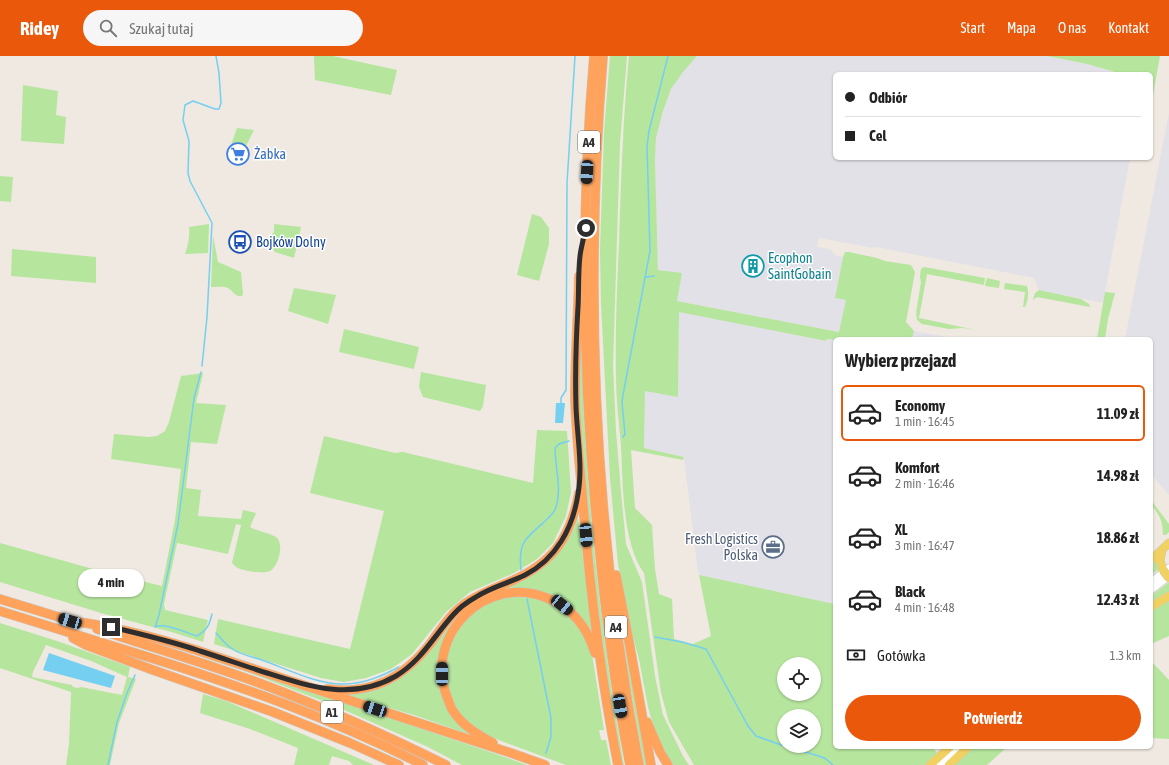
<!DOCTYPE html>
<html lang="pl">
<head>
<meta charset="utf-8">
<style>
  :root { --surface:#fff; --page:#f6f6f6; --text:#222; --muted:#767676; --line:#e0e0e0; --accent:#ea580c }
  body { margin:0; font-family:"Asap Condensed",sans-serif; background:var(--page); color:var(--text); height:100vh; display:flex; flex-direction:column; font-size:15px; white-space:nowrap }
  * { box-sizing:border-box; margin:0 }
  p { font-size:13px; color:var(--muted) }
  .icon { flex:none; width:22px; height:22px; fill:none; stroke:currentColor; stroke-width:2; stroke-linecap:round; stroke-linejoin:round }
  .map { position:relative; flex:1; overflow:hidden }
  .sheet { position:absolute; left:833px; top:281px; width:320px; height:412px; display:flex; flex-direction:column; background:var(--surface); border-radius:6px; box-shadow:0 1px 3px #0004 }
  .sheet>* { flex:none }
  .hud { position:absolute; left:833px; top:16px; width:320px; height:88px; border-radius:6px; box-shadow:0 1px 3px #0004; display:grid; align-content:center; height:88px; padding:0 12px; background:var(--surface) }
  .buttons { position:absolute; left:777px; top:601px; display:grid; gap:8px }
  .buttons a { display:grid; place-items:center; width:44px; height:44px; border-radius:50%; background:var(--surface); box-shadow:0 1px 3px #0004; font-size:20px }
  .end { position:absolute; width:18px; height:18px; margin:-9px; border:5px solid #2e2e2e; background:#fff; box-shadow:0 0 0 2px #fff }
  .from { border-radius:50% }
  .bubble { position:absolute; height:28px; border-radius:14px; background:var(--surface); box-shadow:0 1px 3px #0004; font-size:13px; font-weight:700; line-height:28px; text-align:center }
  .car { position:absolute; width:12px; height:24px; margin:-12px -6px; border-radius:5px; box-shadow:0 0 3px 1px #0007; background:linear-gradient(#222 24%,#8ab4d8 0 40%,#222 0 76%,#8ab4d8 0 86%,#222 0) }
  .hud b { display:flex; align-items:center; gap:14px; height:38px; font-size:15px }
  .hud b+b { border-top:1px solid var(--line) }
  .hud i { width:10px; height:10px; background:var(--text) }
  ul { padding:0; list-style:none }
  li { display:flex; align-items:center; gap:12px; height:56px; margin:0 8px 6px; padding:0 4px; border:2px solid transparent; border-radius:6px }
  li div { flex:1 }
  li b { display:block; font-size:15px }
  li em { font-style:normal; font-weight:700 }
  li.current { border-color:var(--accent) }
  li>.icon { width:36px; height:36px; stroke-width:1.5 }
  h2 { padding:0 12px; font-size:18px; line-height:48px }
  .pay { display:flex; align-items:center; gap:10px; height:44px; padding:0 12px; font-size:15px }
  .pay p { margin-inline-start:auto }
  .primary-button { display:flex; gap:8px; margin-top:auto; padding:8px 12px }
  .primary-button a { flex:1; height:46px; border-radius:24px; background:var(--accent); color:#fff; font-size:16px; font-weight:700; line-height:46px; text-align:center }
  header { display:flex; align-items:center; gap:24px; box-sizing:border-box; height:56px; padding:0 20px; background:var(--accent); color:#fff }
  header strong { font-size:19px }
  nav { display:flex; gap:22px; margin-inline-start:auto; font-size:14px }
  .search { width:280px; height:36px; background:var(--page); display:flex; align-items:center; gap:10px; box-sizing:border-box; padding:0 14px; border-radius:22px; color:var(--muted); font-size:15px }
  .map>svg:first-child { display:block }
</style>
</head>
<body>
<header>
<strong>Ridey</strong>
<div class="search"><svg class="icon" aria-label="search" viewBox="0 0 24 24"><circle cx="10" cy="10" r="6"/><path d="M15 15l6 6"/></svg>Szukaj tutaj</div>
<nav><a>Start</a><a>Mapa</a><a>O nas</a><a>Kontakt</a></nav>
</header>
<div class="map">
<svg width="1169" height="709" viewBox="0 0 1169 709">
  <rect width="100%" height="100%" fill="#efe9e1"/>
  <path fill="#e3e1e8" d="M697 0H1047L1087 8 1122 18H835V102H1130L1103 247 1039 234 1034 222 876 191 873 192 819 182 817 191 830 193 835 199 843 201 835 242 846 244 840 276 677 245 663 214H658L655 104 656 82 663 55 671 33 683 16Z
    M1169 57V439L1151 418V283H1125Z
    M679 255 825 285 826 283 835 284V548L699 519 698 516 684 401 644 392 645 334 678 341Z
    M914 275 959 283H912Z"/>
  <path fill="#b6e59e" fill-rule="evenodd" d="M314 0H333L397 14 391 39 315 24Z
    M610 0H627L620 87 613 310 616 375 621 436 626 488 642 526 655 620 663 659 683 700 689 709H672L660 688 653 669 648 651 639 603 628 563 618 508 610 422 601 248 600 193 604 76Z
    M629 0H697L683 16 671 33 663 55 656 82 655 104 658 214 682 217 677 245 839 276 846 244 835 242 843 201 845 196H849L877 202 885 205 911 209 915 216 906 266 914 275 912 283H876L865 281 864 283H835V284L826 283V285L679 256 678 341 645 335 644 392 684 401 683 404 631 394 635 452 652 469 655 513 659 538 672 543 674 583 693 588 711 580 699 519 835 548V691H935L934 693 938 698 925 709H694L669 666 661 637 644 517C622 487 623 427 621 390 619 367 616 344 616 321 615 277 617 232 619 188 621 125 623 62 629 0ZM784 608H814V638H784ZM784 660H814V690H784Z
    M1047 0H1160L1153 39 1151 38V18H1122L1087 8Z
    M23 29 58 35 56 59 66 61 64 88 21 85Z
    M237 72 254 74 245 92H230Z
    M0 120 13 121 11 146 0 145Z
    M532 158 541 161 549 172V188L539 225 517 219Z
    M209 168 208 197 185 198C188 189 190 181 189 171Z
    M274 168 301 171 294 202 275 196 266 185 274 176Z
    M213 179 218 206 241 216 243 237 242 240C235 241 234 236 228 232 224 230 216 231 211 231Z
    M12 193 96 201V227L11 220Z
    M924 211 985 222 984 229 927 218 919 262 976 274 963 272 949 273 922 268 917 264 916 257 921 226 920 221 921 213Z
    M987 222 1000 225 999 232 985 230Z
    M1005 227 1027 230C1029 237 1028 245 1025 251H1023L1025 236 1004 233Z
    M294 232 336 239 328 268 288 255Z
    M1039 234 1081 243 1089 248 1090 251 1037 241 1033 244 1035 237Z
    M1105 236 1115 237 1108 263 1105 283H1097Z
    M344 273 419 291 414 313 339 296Z
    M581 278C584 423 599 567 624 709H621L610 645 589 490 579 351 578 300Z
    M421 316 486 329 483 350 480 355 423 341 419 331Z
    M203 317 196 347 226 349 217 388 191 386 186 432 201 434 198 460 241 463 243 454 256 457 250 471C257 475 270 477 276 481 285 488 278 511 270 515 264 518 242 515 236 511 235 510 233 508 232 507L241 469 236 468 228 498 177 487 164 548 165 554 208 564 203 586 175 577 101 557 0 526V487L93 513 162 530 175 464 181 413 111 403 114 378 149 381 157 380 165 375 169 366 181 320Z
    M537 374 567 375 571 436 566 460 553 487 537 503 514 517 470 536 446 556 412 598 391 613 366 622 344 626 321 622 214 588 218 563 350 593 384 455 310 437 324 380 395 397 403 396 533 427Z
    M1151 444 1169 468V476L1166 479H1163C1163 466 1160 459 1151 449Z
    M577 462H578L592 575 590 576 578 558 520 533 463 556 455 565 448 577 442 632 474 680 414 659 348 640V638L389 628 403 620 416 609 450 566 467 550 534 518 547 508 574 472Z
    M1156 503 1158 514 1151 519V508Z
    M1169 526V536L1151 547V540Z
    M517 538 545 544 563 555 574 564 583 576 592 598 604 674H599L601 684H606L611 709H566L488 680 464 663 454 651 445 620 447 594 458 571 485 547Z
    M1169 543V580L1151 588V554Z
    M0 567 57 585 130 611 128 621 136 623 119 667 110 709H66L69 688 71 636 0 612ZM46 589 91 605 127 621 122 639 81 631 78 632 73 631 72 629 32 621 33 616Z
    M622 574H623L648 709H644L629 624Z
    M210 601 499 699 527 709H462L428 691 333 649 242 614 210 604Z
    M1152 606 1169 624V683L1151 682V607Z
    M203 638 226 645 374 709H353L349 705 332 700 329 709H294L298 692 250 673 200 657Z
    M974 691H1007L987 709H954Z"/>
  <path fill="#75cff0" d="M556 347H565L563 367H555Z
    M49 597 115 620 111 632 43 614Z"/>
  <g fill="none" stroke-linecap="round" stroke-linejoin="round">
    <path stroke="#75cff0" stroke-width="1.5" d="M646 221 654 220
      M202 310 207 261 212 167 190 125 188 117 189 85 183 64 185 49 193 45 215 53H219L221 47 219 17 216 0
      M561 347V342L566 334 567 127 575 0
      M623 381 625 378 622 346 623 339 650 195 647 90 649 75 668 0
      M521 514C518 488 524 483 543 467 548 462 554 458 556 451 562 433 555 411 555 392L559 388 569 385
      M527 543 551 662V681L546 697
      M155 571 159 559 178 468 194 342 201 316
      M155 571C163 566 187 577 197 580 208 573 209 570 212 558
      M216 577C221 582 225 588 231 592 238 598 253 601 262 604 287 613 318 629 344 628 364 628 382 620 399 611
      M655 581 682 586 706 593 748 670 756 680 784 690
      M785 690 822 701 826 703 833 709
      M108 709 117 666 127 637 135 619"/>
    <g stroke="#b4b7c1" stroke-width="8">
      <path id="secondary" d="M1151 526 1169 512
        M1151 534 1169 520
        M940 709 960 691"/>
    </g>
    <g stroke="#c9c9c9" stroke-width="9">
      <path id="primary" d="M1162 494 1160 505 1163 514
        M1151 504 1169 487
        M1151 551 1169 540
        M930 709 950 691
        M949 709 968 691"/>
    </g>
    <g stroke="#c9c9c9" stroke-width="10">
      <path id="motorway" d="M594 0C580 163 582 327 599 489 606 563 616 637 630 709
        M603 0C584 237 594 476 639 709
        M579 220C578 261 575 301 575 342 576 377 580 412 583 448 590 535 601 623 618 709
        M616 519 630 591 651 709
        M0 543 75 566
        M0 555C48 570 96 585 145 600 240 630 334 663 423 709
        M70 565C114 570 154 581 196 594L511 697 545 709
        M97 573C154 592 212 609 267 630 328 653 387 680 446 709
        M73 582 86 589 153 614 273 656 350 687 399 709
        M327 633C371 639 403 622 430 588 441 573 451 557 466 547 479 538 493 533 507 527 552 508 570 484 579 437
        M647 666 660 696 668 709
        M493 687C477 678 463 670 453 655 450 651 449 645 447 641 423 579 486 517 547 542 573 552 587 571 595 597"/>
    </g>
    <use href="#secondary" stroke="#fff" stroke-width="7"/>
    <use href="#primary" stroke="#f2d163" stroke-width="8"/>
    <use href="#motorway" stroke="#ffa35c" stroke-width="9"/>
    <g stroke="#c9c9c9" stroke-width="9" stroke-linecap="butt">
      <path id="primary-bridge" d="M1163 514 1169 522"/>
    </g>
    <use href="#primary-bridge" stroke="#f2d163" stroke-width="8"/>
  </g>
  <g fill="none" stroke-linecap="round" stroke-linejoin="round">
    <path stroke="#2e2e2e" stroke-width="5" d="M111 571C141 578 171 585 200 595 222 602 245 610 267 617 311 631 353 645 396 620 421 605 434 580 453 559 459 552 467 546 476 541 491 531 509 527 525 519 556 503 573 472 578 438 583 410 577 379 576 351 575 317 576 284 578 251 579 234 578 217 580 200 581 191 584 181 586 172"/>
  </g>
  <defs>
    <g id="supermarket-ring" transform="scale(1.15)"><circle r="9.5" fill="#fff" stroke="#3f7fe0" stroke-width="1.5"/><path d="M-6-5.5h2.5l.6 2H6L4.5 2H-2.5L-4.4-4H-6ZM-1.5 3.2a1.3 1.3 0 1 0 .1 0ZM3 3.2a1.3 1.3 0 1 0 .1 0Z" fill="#3f7fe0"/></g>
    <g id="bus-ring" transform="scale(1.15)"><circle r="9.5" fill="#fff" stroke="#1a4fb4" stroke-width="1.5"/><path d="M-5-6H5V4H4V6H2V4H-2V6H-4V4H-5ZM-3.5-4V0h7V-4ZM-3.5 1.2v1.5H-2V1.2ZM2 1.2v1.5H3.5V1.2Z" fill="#1a4fb4"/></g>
    <g id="building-ring" transform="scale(1.15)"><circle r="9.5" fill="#fff" stroke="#0f9aa8" stroke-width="1.5"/><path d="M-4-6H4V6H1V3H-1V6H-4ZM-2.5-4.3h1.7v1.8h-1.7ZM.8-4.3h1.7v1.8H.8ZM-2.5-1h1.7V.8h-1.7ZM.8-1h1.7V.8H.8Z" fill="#0f9aa8"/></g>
    <g id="office-ring" transform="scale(1.15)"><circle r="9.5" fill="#fff" stroke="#5c6f8a" stroke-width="1.5"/><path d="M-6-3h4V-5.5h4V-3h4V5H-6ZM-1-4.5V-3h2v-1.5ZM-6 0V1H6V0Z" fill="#5c6f8a"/></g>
  </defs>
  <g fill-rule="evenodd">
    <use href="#supermarket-ring" x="238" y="98"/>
    <use href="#bus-ring" x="240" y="186"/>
    <use href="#building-ring" x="753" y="210"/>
    <use href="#office-ring" x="773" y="491"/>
  </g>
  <g text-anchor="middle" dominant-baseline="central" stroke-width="3" stroke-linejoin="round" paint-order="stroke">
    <g fill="#fff" stroke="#6d6d6d" stroke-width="1">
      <rect x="578" y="75" width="22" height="22" rx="3"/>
      <rect x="605" y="560" width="22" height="22" rx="3"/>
      <rect x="321" y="645" width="22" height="22" rx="3"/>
    </g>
    <g font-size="13" font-weight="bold" fill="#2e2e2e">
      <text x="589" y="86">A4</text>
      <text x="616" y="571">A4</text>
      <text x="332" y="656">A1</text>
    </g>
    <g font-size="14" fill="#366cbe" stroke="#fff" text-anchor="start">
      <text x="254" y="98">Żabka</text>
    </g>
    <g font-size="14" fill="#164399" stroke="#fff" text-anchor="start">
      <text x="256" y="186">Bojków Dolny</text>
    </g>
    <g font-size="14" fill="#0d838f" stroke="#fff" text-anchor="start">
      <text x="768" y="202">Ecophon<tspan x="768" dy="16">SaintGobain</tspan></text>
    </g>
    <g font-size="14" fill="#4e5e75" stroke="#fff" text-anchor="end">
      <text x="758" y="483">Fresh Logistics<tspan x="758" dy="16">Polska</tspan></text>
    </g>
  </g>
</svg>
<div class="buttons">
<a><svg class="icon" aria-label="locate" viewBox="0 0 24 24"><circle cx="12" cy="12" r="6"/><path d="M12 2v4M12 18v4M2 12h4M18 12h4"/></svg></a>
<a><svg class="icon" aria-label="layers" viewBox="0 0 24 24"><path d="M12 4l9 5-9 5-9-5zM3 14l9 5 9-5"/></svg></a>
</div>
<i class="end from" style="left:586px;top:172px"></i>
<i class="end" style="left:111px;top:571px"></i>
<div class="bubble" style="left:78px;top:513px;width:66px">4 min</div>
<i class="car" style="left:587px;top:116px;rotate:183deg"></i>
<i class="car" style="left:586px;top:479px;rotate:175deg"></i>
<i class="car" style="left:562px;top:549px;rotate:129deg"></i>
<i class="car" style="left:70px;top:565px;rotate:287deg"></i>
<i class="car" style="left:442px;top:618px;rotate:0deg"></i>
<i class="car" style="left:620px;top:650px;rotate:170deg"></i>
<i class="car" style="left:375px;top:653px;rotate:288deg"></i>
<div class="hud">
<b><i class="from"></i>Odbiór</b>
<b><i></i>Cel</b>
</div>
<section class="sheet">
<h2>Wybierz przejazd</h2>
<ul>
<li class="current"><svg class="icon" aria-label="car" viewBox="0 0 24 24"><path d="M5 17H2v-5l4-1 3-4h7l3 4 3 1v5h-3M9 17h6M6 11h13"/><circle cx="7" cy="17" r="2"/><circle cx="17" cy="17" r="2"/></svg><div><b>Economy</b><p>1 min · 16:45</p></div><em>11.09 zł</em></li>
<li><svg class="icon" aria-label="car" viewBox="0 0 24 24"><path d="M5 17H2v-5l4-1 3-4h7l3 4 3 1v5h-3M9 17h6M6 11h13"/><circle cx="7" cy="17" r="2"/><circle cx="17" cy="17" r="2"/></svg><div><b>Komfort</b><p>2 min · 16:46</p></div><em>14.98 zł</em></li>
<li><svg class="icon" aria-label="car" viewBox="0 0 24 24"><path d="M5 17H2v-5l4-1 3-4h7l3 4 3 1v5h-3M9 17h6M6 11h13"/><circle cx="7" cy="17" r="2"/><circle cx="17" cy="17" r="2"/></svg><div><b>XL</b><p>3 min · 16:47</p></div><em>18.86 zł</em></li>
<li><svg class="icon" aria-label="car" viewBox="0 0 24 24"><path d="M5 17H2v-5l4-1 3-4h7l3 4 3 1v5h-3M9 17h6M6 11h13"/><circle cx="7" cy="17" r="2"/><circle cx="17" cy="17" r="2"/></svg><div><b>Black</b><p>4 min · 16:48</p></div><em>12.43 zł</em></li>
</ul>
<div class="pay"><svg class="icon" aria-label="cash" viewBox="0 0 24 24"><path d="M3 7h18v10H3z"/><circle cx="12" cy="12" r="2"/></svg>Gotówka<p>1.3 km</p></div>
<div class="primary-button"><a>Potwierdź</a></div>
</section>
</div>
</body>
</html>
